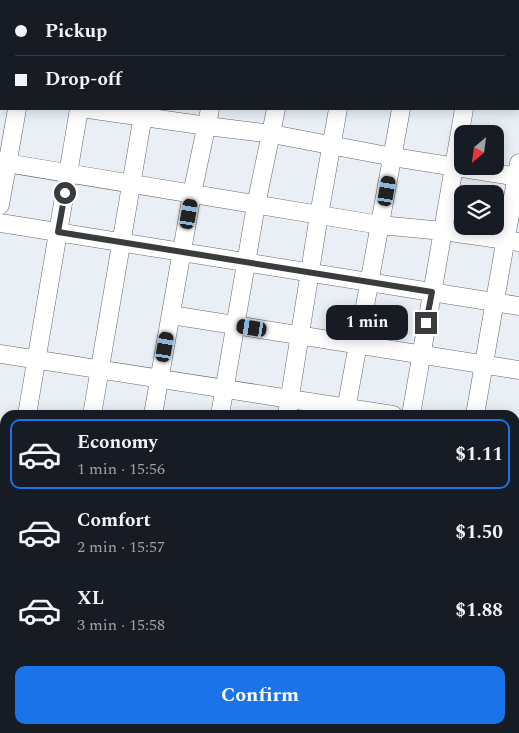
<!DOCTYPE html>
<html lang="en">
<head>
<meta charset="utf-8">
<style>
  :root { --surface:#171b24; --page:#242831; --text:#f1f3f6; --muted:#9ea1a6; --line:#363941; --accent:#1a73e8 }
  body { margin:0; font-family:Spectral,serif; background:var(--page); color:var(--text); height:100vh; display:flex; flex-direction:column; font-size:19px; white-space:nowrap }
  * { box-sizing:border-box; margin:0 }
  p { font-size:16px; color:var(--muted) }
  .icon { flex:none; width:28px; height:28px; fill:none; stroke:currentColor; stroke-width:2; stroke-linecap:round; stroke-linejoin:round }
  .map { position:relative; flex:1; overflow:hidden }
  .sheet { position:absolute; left:0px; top:410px; width:520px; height:324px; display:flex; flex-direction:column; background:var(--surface); border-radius:15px 15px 0 0; box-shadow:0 2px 12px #0003 }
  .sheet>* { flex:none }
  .hud { position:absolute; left:0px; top:0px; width:520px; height:110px; box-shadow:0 2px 12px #0003; display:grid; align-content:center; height:110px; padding:0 15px; background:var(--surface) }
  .needle { width:32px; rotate:209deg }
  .buttons { position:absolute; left:454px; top:125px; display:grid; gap:10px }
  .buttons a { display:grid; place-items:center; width:50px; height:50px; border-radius:10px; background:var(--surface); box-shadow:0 2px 12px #0003; font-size:25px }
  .end { position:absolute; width:22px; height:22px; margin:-11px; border:6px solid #393b3d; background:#fff; box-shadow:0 0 0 2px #fff }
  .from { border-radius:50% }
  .bubble { position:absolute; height:35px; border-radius:10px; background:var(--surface); box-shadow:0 2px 12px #0003; font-size:16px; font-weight:700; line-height:35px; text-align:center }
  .car { position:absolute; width:15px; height:30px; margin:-15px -8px; border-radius:6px; box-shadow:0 0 4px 1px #0007; background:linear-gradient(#222 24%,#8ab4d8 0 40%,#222 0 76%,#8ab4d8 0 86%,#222 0) }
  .hud b { display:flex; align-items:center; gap:18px; height:48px; font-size:19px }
  .hud b+b { border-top:1px solid var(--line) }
  .hud i { width:12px; height:12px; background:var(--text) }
  ul { padding:9px 0 0; list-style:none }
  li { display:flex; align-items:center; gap:15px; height:70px; margin:0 10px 8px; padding:0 5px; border:2px solid transparent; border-radius:10px }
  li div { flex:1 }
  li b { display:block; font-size:19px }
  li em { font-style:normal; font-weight:700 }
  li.active { border-color:var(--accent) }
  li>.icon { width:45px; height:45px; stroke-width:1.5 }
  .action { display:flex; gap:10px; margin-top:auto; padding:10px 15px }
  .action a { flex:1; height:58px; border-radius:10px; background:var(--accent); color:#fff; font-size:20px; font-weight:700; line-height:58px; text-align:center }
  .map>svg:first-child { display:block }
</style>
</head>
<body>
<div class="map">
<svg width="519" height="733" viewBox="0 0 519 733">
  <rect width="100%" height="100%" fill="#e9eff4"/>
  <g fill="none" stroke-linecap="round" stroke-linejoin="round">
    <g stroke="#63686c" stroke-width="19">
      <path id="minor" d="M323 0 331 1
        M35 1V0
        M98 1V0
        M163 1V0
        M227 1 228 0
        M294 1V0
        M358 1V0
        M421 1V0
        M483 1V0
        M0 95H1
        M88 109 207 126 272 134 393 157 519 177
        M0 162 380 225 443 231 519 242
        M0 205 17 109
        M0 223 519 306
        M171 315 519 370
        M0 354 393 415
        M27 415 79 109
        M92 415 144 109
        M153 415 192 194 210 109
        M220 415 256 205 276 109
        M287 415 319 215 338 109
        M345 415 401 109
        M411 415 464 109
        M475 415 519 163
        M515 434 519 435
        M515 494H519
        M0 545 5 546
        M515 564 519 539
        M0 625 5 626
        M515 626H519
        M0 686 5 687
        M271 729 297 733
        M6 733 7 729
        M71 733 72 729
        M136 733V729
        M198 733V729
        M328 733 329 729
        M390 733 391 729
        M455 733 456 729
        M517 733 519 721"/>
    </g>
    <use href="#minor" stroke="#fff" stroke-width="18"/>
  </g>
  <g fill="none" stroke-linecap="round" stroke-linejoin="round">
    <path stroke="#393b3d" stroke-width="6" d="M65 193 58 232 432 292 426 323"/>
  </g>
</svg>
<div class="buttons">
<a><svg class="needle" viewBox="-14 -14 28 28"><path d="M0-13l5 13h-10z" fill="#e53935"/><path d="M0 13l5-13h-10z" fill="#9ea1a6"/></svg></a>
<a><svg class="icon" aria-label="layers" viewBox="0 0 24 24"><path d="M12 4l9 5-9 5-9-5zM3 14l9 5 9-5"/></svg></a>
</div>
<i class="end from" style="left:65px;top:193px"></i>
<i class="end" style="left:426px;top:323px"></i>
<div class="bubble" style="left:326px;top:305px;width:82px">1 min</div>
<i class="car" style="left:387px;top:191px;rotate:10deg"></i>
<i class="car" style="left:189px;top:214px;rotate:10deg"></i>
<i class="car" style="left:252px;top:328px;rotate:279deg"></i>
<i class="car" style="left:165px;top:347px;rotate:10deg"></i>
<div class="hud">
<b><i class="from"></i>Pickup</b>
<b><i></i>Drop-off</b>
</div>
<section class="sheet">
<ul>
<li class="active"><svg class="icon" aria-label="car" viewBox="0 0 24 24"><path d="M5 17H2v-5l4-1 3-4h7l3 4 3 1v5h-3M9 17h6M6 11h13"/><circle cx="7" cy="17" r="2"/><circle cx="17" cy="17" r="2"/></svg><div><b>Economy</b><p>1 min · 15:56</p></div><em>$1.11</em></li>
<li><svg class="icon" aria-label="car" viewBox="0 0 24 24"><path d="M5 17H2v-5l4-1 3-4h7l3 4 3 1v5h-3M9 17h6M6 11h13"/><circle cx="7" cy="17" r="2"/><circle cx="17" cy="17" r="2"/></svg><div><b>Comfort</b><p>2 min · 15:57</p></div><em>$1.50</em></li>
<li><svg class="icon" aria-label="car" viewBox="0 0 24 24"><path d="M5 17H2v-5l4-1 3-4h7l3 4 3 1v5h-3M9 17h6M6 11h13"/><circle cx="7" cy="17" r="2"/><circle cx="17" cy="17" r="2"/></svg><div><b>XL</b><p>3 min · 15:58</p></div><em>$1.88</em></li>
</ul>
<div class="action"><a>Confirm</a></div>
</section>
</div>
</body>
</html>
